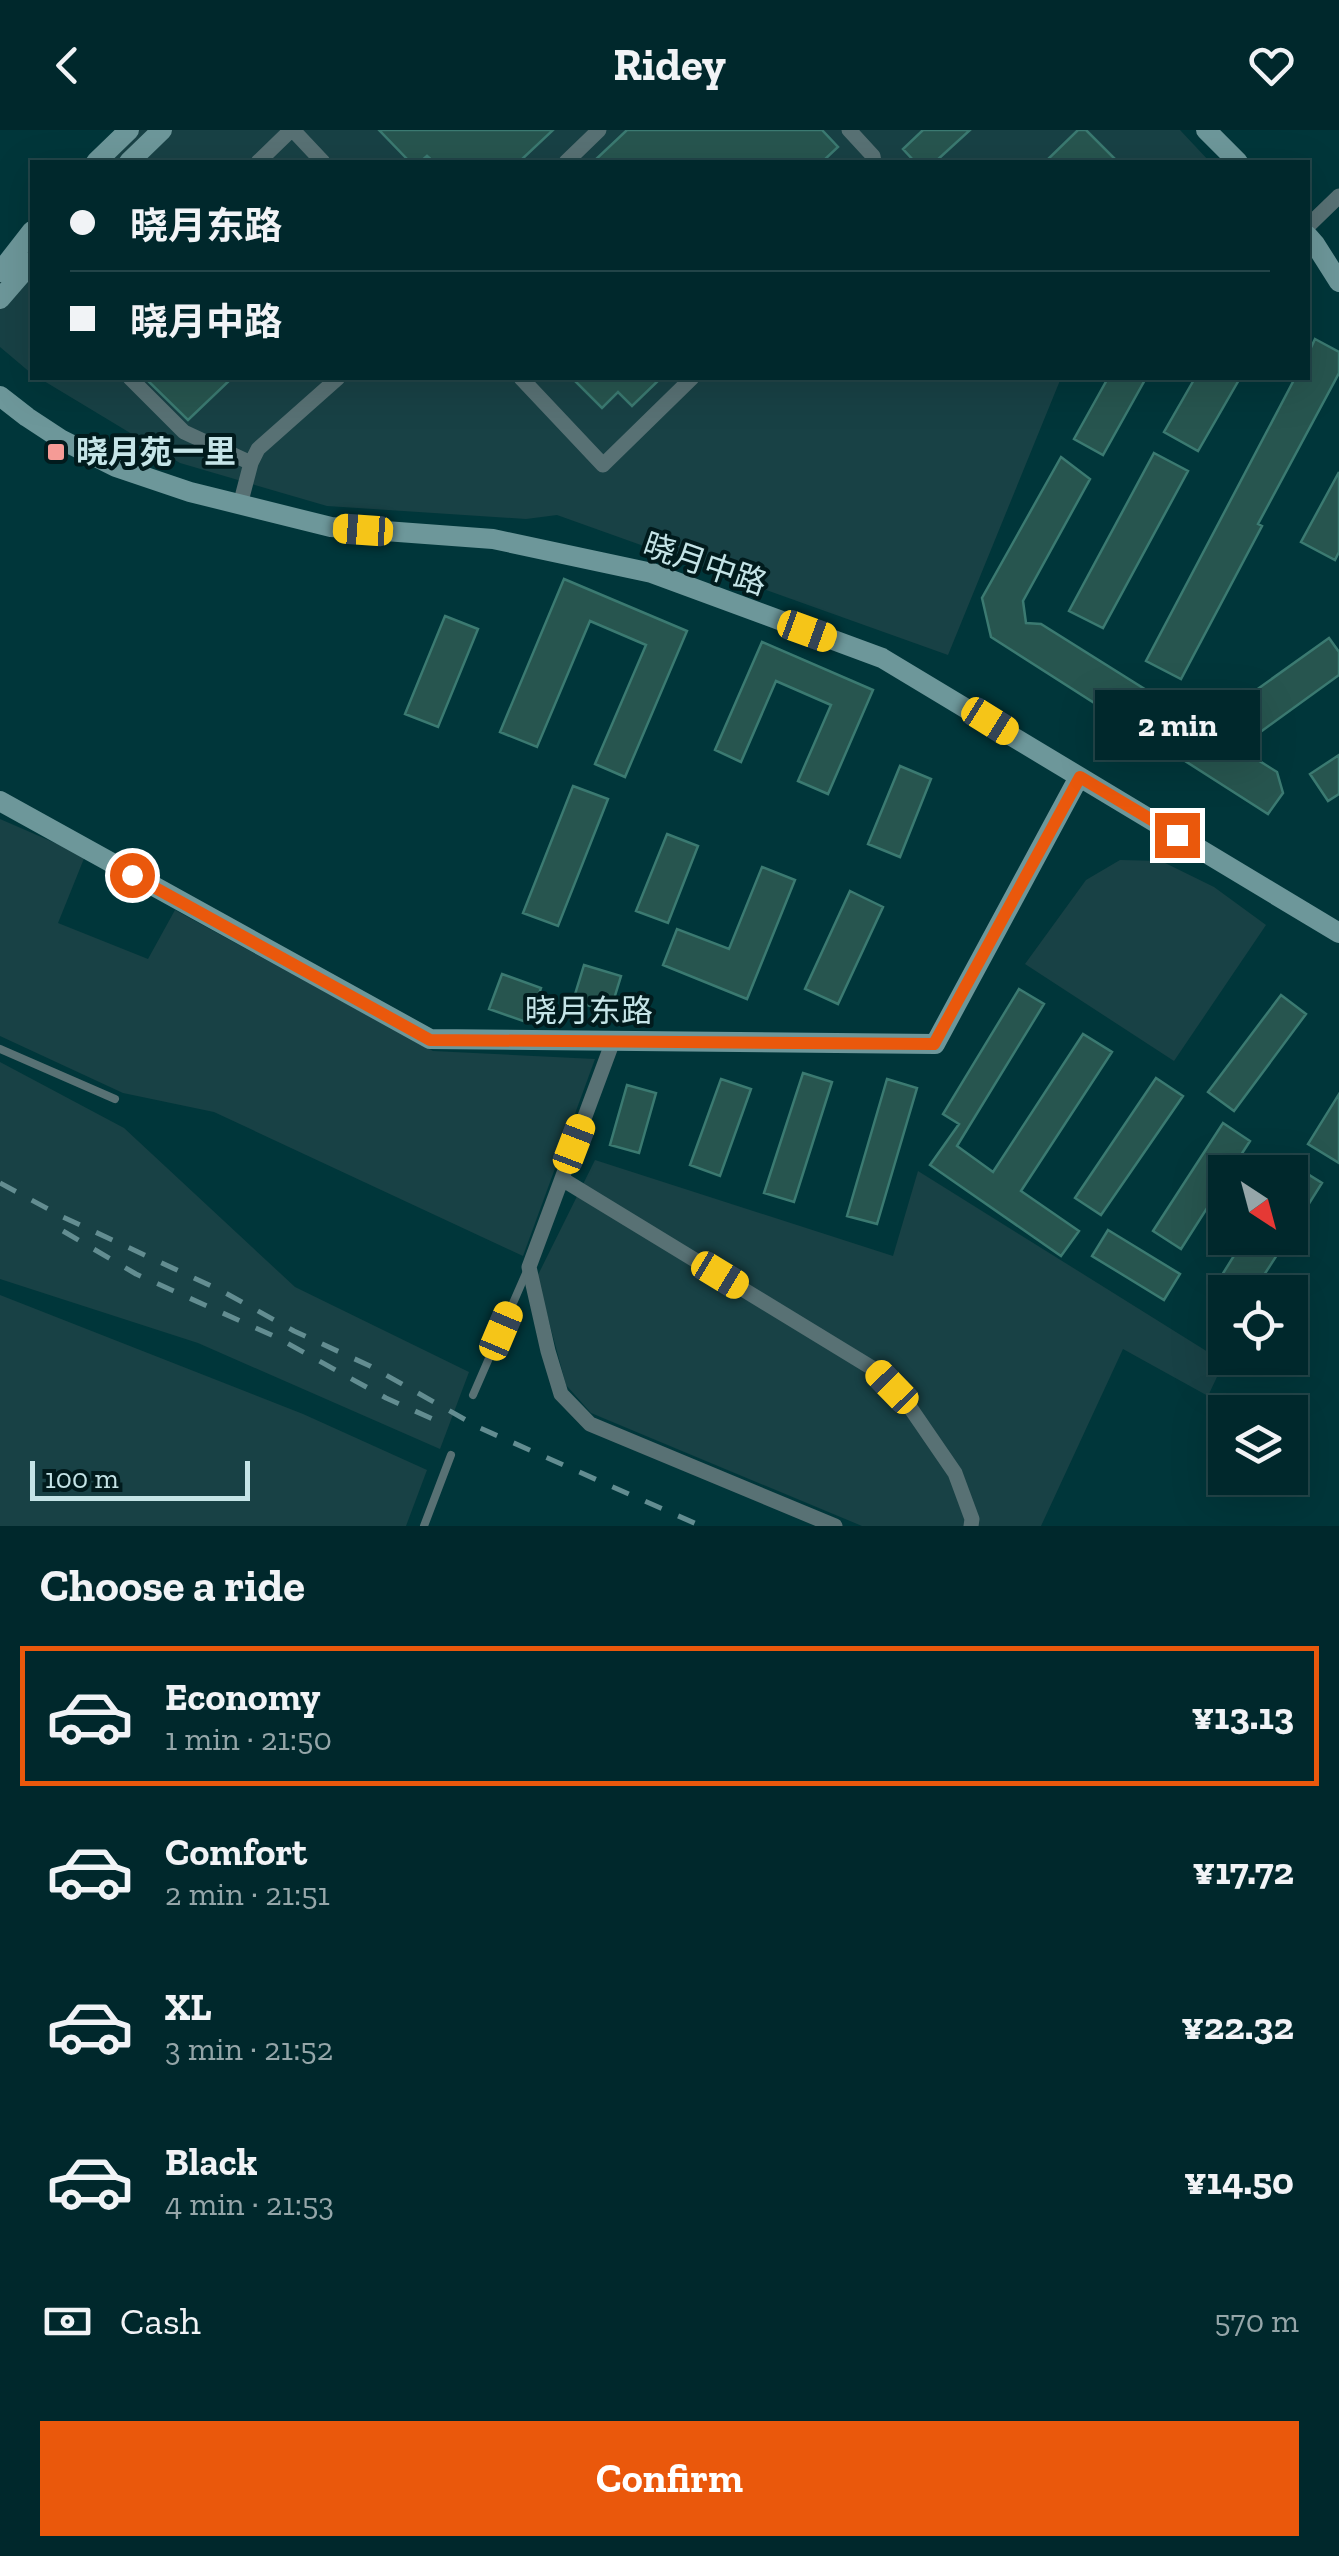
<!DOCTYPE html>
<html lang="en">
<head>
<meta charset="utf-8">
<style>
  :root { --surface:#00282c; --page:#0a3034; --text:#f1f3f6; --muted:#95a6a9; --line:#224448; --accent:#ea580c }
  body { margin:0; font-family:"Zilla Slab","Noto Sans SC",serif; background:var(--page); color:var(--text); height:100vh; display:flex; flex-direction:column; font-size:38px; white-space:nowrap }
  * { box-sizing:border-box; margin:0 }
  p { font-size:32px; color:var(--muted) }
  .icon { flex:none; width:55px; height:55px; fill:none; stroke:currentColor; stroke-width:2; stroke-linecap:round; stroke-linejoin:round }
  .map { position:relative; height:1396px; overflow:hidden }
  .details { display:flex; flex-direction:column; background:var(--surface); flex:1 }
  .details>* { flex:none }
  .hud { position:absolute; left:30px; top:30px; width:1280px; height:220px; border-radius:0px; box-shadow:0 10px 40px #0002,0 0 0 2px var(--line); display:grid; align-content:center; height:220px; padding:0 40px; background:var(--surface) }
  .needle { width:65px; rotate:144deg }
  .fabs { position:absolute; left:1208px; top:1025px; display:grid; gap:20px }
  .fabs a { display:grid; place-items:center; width:100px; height:100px; border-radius:0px; background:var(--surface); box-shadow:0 10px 40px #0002,0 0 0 2px var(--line); font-size:50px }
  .scale { position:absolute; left:30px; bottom:25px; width:220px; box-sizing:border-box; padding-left:10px; border:5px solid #c5e4e7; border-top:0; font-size:28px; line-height:35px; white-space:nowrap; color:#c5e4e7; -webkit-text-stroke:8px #011b1d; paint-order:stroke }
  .end { position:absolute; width:45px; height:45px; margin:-22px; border:12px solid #ea580c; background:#fff; box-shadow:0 0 0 5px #fff }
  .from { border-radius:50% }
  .bubble { position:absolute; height:70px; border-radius:0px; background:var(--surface); box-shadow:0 10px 40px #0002,0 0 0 2px var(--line); font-size:32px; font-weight:700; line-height:70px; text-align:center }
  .car { position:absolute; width:30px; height:60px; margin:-30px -15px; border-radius:12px; box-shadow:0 0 8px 2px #0007; background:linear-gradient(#f5c518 24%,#345 0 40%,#f5c518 0 76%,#345 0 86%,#f5c518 0) }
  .hud b { display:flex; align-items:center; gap:35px; height:95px; font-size:38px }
  .hud b+b { border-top:2px solid var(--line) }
  .hud i { width:25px; height:25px; background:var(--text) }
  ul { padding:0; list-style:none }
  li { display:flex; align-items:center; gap:30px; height:140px; margin:0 20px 15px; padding:0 20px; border:5px solid transparent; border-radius:0px }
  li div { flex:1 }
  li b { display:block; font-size:38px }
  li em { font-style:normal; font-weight:700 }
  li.active { border-color:var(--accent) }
  li>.icon { width:90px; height:90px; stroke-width:1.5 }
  h2 { padding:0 40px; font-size:45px; line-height:120px }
  .pay { display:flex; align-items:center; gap:25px; height:110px; padding:0 40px; font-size:38px }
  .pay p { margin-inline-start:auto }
  .button { display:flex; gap:20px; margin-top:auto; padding:20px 40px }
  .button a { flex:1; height:115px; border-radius:0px; background:var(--accent); color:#fff; font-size:40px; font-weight:700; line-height:115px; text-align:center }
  header { display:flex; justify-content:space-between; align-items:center; height:130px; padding:0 40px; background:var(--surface); font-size:45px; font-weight:700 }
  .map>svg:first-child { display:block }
</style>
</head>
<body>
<header><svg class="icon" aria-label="back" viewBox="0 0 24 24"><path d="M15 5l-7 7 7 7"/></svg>Ridey<svg class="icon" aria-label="heart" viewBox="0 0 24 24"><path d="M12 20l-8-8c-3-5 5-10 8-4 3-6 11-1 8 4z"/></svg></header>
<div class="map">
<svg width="1339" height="1396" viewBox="0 0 1339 1396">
  <rect width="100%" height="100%" fill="#00363a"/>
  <path fill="#184145" d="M135 0H1180L1210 32H102Z
    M32 102V244L0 217V134Z
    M39 248H1061L948 525 557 385 526 389 327 376 180 333Z
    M0 689 85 726 58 793 148 829 175 780 433 921 595 929 523 1126 214 982 123 963 0 906Z
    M1120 730 1161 731 1214 757 1266 795 1174 931 1025 834 1086 750Z
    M0 932 124 998 295 1157 469 1242 440 1319 198 1213 0 1149Z
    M595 1030 893 1126 918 1041 1224 1232 1208 1266 1123 1219 1041 1396H862L591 1283 566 1255 537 1147Z
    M0 1165 303 1284 427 1340 406 1396H0Z"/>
  <path fill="#27554f" stroke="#3b7a71" stroke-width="2.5" d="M379 0H553L519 32H434L427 26 420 32H410Z
    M627 0H822L838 17 822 32H593Z
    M923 0H970L935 32H915L903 19Z
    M1078 0H1086L1118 32H1045Z
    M1315 209 1339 222V243L1258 394 1262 396 1181 549 1146 531 1295 248H1308V224Z
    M145 248H232L188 290Z
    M572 248H661L632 276 618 262 602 278Z
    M1108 248H1146L1103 325 1074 309Z
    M1195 248H1240L1198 321 1164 302Z
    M1154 323 1188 341 1103 498 1069 481Z
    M1061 327 1090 349 1023 471 1026 493 1041 494 1277 642 1283 663 1268 684 991 507 982 468Z
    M1339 342V422L1335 430 1301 412Z
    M564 449 687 501 625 647 595 634 646 515 590 491 537 617 500 602Z
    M445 486 478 499 438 597 405 584Z
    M1329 508 1339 522V545L1259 603 1238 573Z
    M762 512 873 560 828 664 798 651 831 575 776 551 741 632 715 620Z
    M1339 625V664L1328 671 1310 644Z
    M900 636 931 649 900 727 868 714Z
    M573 656 608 669 558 796 523 783Z
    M667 704 698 716 668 793 636 781Z
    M762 737 795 750 747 869 663 835 677 799 729 819Z
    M850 761 883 777 838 874 805 859Z
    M584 835 621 846 610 882 573 871Z
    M502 844 541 858 529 893 489 879Z
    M1019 859 1044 874 957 1016 993 1042 1083 904 1112 922 1021 1061 1079 1101 1061 1126 930 1035 959 994 943 984Z
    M1281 865 1306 884 1234 981 1208 962Z
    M803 943 832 952 794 1072 764 1063Z
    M1156 948 1183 966 1101 1085 1075 1068Z
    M721 949 751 959 720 1046 690 1035Z
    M887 949 917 958 877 1094 847 1086Z
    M627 955 656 963 639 1023 610 1015Z
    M1339 964V1033L1308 1014Z
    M1223 993 1250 1011 1230 1042H1225V1050L1181 1119 1153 1101Z
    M1290 1033 1322 1053 1290 1104Z
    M1108 1100 1180 1144 1164 1170 1092 1126Z
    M1245 1108H1288L1253 1162H1250L1222 1145Z"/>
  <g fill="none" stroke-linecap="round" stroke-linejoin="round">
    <path stroke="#587174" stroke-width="8" d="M0 919 115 969
      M473 1265 527 1141
      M424 1396 451 1325"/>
    <path stroke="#587174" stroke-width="15" d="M293 0 323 32
      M849 0 873 26 874 32
      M258 32 291 0
      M566 32 599 0
      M1308 96 1339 66
      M130 248 184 302 251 333 240 375
      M521 248 603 335 692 248
      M251 333 258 319 338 248
      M613 911 529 1137 548 1221 561 1264 590 1294 835 1396
      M562 1049 877 1241 907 1273 955 1343 972 1389 971 1396"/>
    <path stroke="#6d979a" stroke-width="20" d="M1206 0 1238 32
      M96 32 129 0
      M129 32 162 0
      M1308 106 1315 114 1339 152
      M0 142 32 101
      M0 169 32 132
      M0 266 27 287 62 310 116 337 190 362 331 397 493 409 652 443 882 528 1339 803
      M0 671 430 909 935 914 1079 647"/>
    <path stroke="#638d91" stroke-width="5" stroke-dasharray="18 18" stroke-linecap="butt" d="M0 1053 63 1087 222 1161 294 1201 370 1236 480 1298 701 1396
      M63 1101 136 1144 278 1208 386 1268 446 1295"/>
  </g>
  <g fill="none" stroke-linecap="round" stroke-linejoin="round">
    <path stroke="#ea580c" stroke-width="12" d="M132 745 430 910 934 914 1080 647 1177 705"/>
  </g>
  <rect fill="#f59b96" stroke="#011b1d" stroke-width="4" x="46" y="312" width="20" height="20" rx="5"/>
  <g text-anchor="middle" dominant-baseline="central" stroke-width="8" stroke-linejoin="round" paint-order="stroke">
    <g font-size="32" font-weight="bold" fill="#c5e4e7" stroke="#011b1d" text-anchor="start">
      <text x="76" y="322">晓月苑一里</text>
    </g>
    <g font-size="32" fill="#c5e4e7" stroke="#011b1d">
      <text transform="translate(705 434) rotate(19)">晓月中路</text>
      <text x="589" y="881">晓月东路</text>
    </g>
  </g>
</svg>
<div class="fabs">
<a><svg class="needle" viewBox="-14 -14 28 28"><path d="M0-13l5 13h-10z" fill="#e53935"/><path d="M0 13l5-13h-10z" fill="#95a6a9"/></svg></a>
<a><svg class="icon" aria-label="locate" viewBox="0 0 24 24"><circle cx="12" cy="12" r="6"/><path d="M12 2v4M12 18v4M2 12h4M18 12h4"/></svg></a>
<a><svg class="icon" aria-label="layers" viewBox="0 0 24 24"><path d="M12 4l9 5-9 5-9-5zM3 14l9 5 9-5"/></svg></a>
</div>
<div class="scale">100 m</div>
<i class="end from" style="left:132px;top:745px"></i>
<i class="end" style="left:1177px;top:705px"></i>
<div class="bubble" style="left:1095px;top:560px;width:165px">2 min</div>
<i class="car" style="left:363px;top:400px;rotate:274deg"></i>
<i class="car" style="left:807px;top:501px;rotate:110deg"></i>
<i class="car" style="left:990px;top:591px;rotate:122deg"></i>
<i class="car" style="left:574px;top:1014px;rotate:21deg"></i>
<i class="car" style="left:720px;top:1145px;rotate:121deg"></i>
<i class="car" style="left:501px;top:1201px;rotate:23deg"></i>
<i class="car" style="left:892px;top:1257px;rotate:316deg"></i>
<div class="hud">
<b><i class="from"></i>晓月东路</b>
<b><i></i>晓月中路</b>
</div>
</div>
<section class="details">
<h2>Choose a ride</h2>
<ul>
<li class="active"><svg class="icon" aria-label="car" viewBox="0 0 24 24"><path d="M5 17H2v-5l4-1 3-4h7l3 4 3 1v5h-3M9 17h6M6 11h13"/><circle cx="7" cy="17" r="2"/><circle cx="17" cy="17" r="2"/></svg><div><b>Economy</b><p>1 min · 21:50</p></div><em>¥13.13</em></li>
<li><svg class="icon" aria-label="car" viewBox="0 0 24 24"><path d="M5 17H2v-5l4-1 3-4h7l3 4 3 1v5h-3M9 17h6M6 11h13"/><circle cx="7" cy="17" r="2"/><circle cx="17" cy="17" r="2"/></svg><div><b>Comfort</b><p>2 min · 21:51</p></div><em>¥17.72</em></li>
<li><svg class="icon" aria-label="car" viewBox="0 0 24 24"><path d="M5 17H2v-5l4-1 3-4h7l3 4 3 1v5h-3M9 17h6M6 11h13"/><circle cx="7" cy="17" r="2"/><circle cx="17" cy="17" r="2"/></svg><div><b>XL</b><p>3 min · 21:52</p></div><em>¥22.32</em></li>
<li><svg class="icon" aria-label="car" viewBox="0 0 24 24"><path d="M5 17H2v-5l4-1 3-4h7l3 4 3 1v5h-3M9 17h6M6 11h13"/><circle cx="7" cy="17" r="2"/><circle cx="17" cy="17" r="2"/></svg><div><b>Black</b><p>4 min · 21:53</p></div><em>¥14.50</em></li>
</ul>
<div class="pay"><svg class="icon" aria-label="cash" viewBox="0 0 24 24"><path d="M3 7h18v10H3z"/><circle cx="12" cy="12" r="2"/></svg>Cash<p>570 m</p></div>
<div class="button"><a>Confirm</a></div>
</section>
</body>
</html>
